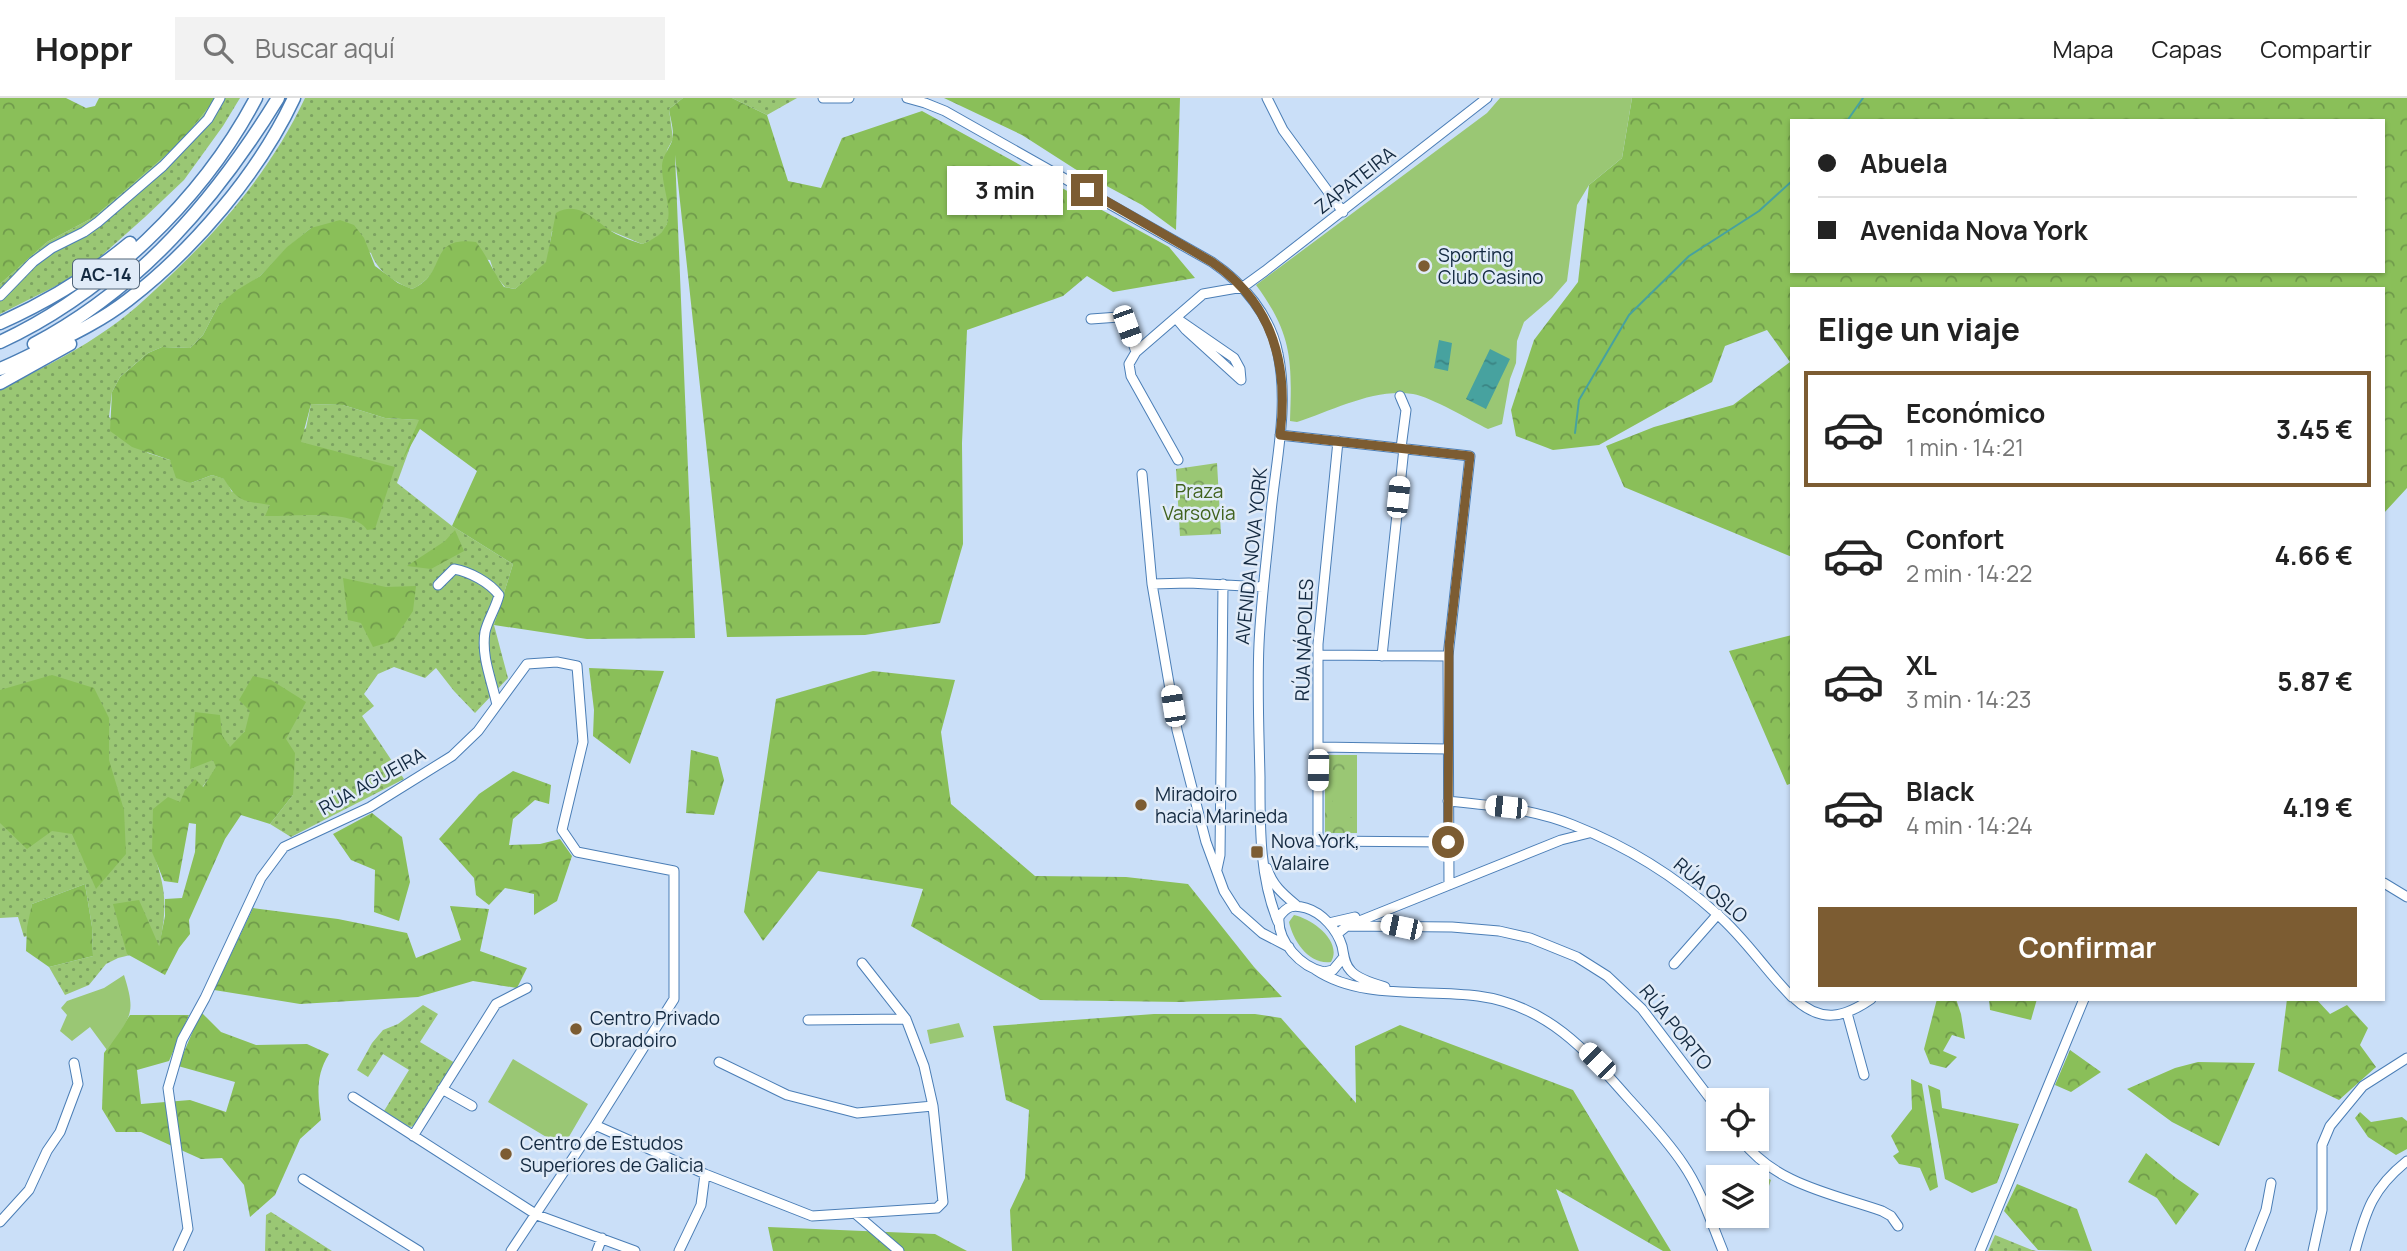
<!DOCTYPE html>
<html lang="es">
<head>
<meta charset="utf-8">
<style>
  :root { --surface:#fff; --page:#f2f2f2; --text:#222; --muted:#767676; --line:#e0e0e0; --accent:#7c5c32 }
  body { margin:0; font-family:Manrope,sans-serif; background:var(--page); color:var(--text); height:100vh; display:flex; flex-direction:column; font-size:26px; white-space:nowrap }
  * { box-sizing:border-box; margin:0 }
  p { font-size:23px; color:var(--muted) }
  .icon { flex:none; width:38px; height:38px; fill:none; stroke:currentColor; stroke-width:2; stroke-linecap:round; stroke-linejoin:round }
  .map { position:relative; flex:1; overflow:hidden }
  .side { position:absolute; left:1790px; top:189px; width:595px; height:714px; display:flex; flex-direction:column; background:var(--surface); border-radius:0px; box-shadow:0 2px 5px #0004 }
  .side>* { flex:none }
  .top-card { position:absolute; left:1790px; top:21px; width:595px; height:154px; border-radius:0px; box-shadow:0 2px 5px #0004; display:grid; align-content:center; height:154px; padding:0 28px; background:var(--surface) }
  .buttons { position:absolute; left:1706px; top:990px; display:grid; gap:14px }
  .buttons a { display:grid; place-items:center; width:63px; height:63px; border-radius:0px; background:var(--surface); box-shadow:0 2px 5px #0004; font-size:35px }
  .end { position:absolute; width:32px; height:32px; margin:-16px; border:9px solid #7c5c32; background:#fff; box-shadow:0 0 0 4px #fff }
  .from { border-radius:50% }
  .bubble { position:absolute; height:49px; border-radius:0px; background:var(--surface); box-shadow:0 2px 5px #0004; font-size:23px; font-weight:700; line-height:49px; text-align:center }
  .car { position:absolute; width:21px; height:42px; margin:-21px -10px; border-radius:9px; box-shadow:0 0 5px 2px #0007; background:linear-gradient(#fff 24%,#345 0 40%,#fff 0 76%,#345 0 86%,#fff 0) }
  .top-card b { display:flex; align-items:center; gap:24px; height:66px; font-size:26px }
  .top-card b+b { border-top:2px solid var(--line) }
  .top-card i { width:18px; height:18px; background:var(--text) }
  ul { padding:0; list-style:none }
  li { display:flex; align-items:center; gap:21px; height:116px; margin:0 14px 10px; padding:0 14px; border:4px solid transparent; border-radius:0px }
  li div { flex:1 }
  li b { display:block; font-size:26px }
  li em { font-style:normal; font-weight:700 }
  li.active { border-color:var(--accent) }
  li>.icon { width:63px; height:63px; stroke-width:1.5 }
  h2 { padding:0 28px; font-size:32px; line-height:84px }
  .primary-button { display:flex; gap:14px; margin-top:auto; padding:14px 28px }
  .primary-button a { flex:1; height:80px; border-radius:0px; background:var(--accent); color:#fff; font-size:28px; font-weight:700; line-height:80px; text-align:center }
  header { display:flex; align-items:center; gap:42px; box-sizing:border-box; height:98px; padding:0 35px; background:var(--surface); border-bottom:2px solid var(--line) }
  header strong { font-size:33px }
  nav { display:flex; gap:38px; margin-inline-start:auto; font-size:24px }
  .search { width:490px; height:63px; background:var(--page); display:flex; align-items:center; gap:18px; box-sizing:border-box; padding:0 24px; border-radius:0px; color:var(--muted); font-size:26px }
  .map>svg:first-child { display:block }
</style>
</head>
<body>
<header>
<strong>Hoppr</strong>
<div class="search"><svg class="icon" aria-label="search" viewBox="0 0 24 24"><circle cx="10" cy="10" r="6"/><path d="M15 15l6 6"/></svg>Buscar aquí</div>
<nav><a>Mapa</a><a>Capas</a><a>Compartir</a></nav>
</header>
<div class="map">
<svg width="2407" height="1153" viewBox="0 0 2407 1153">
  <defs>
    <pattern id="grass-dots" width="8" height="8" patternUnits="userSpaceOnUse" patternTransform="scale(1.75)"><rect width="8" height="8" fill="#9ac774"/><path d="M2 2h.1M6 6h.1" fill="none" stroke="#7ca261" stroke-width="1.8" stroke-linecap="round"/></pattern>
    <pattern id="forest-crowns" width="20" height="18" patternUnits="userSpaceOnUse" patternTransform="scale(1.75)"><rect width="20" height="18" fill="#8abf59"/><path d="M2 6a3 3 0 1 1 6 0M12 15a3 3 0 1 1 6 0" fill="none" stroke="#709b4b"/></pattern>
    <pattern id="park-crowns" width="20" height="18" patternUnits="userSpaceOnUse" patternTransform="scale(1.75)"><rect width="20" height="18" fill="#9ac774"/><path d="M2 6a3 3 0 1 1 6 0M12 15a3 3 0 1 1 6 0" fill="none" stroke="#7ca261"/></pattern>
    <pattern id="water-ripples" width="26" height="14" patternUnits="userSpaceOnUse" patternTransform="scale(1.75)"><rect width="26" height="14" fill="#47a29f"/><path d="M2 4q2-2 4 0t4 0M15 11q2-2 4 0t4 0" fill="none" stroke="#3a8483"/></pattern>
  </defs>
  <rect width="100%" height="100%" fill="#cadff8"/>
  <path fill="url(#grass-dots)" d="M216 0H240L223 28 184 82 145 119 99 160 58 187 0 216V186L47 144 94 119 180 45Z
    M305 0H683L669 11 673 41 667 52 664 76 670 117 665 131 655 141 642 146 611 133H552L547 164 515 191 505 189 495 177 490 162 441 157C435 172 428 184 412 191 394 184 377 173 371 155L311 130 288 149 260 178 218 208 203 237 190 250 162 249 148 255 135 266 120 279 112 294 109 319 148 355 170 362 191 385 212 377 225 381 232 394 306 330 311 306 343 307 385 320 420 322 397 385 452 428 513 466 494 527 508 580 475 615 454 593 436 570 425 580 394 569 378 576 364 596 374 608 362 618 404 681 291 739 270 726 293 697 245 633 153 754C167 793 167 810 159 850L118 860 106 866 89 887 65 897 49 869 93 858 92 829 85 786 32 806 27 838 24 839 18 819 0 820V292C33 274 68 258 99 237 126 220 150 197 173 175 227 123 273 68 305 0Z
    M732 0H797L767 17Z
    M423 907 438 916 420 944 455 965 415 1028 409 1029 384 1013 409 972 383 956 368 979 357 972 372 945 383 932 398 926Z
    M271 1114 332 1153H265L266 1117Z
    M1995 1137 2032 1152 2037 1153H1988Z"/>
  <path fill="url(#forest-crowns)" fill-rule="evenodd" d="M0 0H66L86 10 95 8 99 0H216L180 45 94 119 47 144 0 186Z
    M683 0H732L767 17 788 83 821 90 842 40 922 13 1169 149 1195 180 1113 194 1087 178 1063 198 967 232 962 345 963 446 940 525 865 537 727 539 675 57 695 540 587 541 494 527 513 466 452 428 477 373 420 331 401 365 419 322 385 320 343 307 311 306 301 344 395 369 375 431 367 432C355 410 289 419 265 418L270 407C245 403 238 405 224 381L212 377 191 385 176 380 170 362 132 349 110 333 112 294 120 279 148 255 162 249 190 250 203 237 218 208 237 192 260 178 287 149 311 130 340 122 354 127 364 140 375 168 398 185 412 191C449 175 426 138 476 144 488 159 493 174 504 189L515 191 546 164 556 115C580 101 596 125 616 136 624 140 633 143 642 146 686 130 662 101 662 68 662 59 669 51 672 43 675 34 670 20 669 11Z
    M944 0H1180L1176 132 1142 107 1075 71 1022 37Z
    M1632 0H2407V390L2384 415V191H1792V459L1624 389 1606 348 1654 329 1733 307 1790 264 1767 232 1725 248 1712 284 1599 347 1553 352 1516 338 1511 312 1534 242 1578 184 1589 87 1622 60ZM1792 23H2384V173H1792Z
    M455 432 464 453 431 471 407 468 445 443Z
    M343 480 386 489 416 488 413 513 393 543 373 549 361 525 348 522Z
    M1792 537V685L1787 687 1729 553Z
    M589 570 664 573 630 666 593 638 594 612Z
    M873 573 955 582 941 634 951 706 1035 778 1126 779 1188 786 1254 869 1282 899 1181 904 1040 902 911 828 923 791 818 773 763 843 744 814 776 601Z
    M52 577 94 590 109 620V662L124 712 126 756 96 791 72 736 52 733 27 751 0 725V592Z
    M253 578 271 582 306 604 286 641 295 655 293 697 270 726 241 717 225 741 189 822 190 836 179 850 165 877 127 856 113 806 139 802 159 848 165 818V801L182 800 195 754 196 726 189 725 178 785 164 783 152 754 153 711 168 699 180 704 185 692 195 681 203 689 216 669 213 662 190 671 195 614 220 617 222 637 230 649 245 633 250 613 239 602Z
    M691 652 718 659 724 682 714 717 686 715Z
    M513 673 551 687 549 706 535 702 513 721 509 747 540 746 560 741 572 758 557 803 534 817V796L505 790 489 807 476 797 474 780 439 741 479 696Z
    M372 715 402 739 410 784 399 823 374 814 375 772 351 762 333 736Z
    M85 786 92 829 93 858 49 869 26 853 27 829 32 806Z
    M450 808 489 811 480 853 527 870 517 890 473 883 418 899 300 906 214 892 253 810 338 821 407 835 416 860 461 842Z
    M1937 901H1956L1961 916 1965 941 1952 937 1943 953 1957 959 1946 970 1930 966 1924 951Z
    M1989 901H2037L2031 922 1990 912Z
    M2287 901H2316L2330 916 2347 907 2368 930 2360 947 2376 969 2339 1002 2278 973Z
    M201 914 221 934 256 947 307 946 329 956C315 978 318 998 321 1022L300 1041 275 1097 250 1119 244 1087 222 1060 201 1061 141 1034H116L102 1011 104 955 130 917H189L169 963 137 972 141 1006 190 1002 226 1014 235 984 178 968Z
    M1154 916H1255L1281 920 1356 1005 1355 948 1400 927 1573 992 1671 1153H1663L1556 1091 1579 1153H1012L1010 1112 1025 1080 1029 1012 1006 1002 993 928Z
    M2070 952 2101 974 2071 994 2055 987Z
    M2198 964 2255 965 2219 1048 2172 1024 2127 991 2175 970Z
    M1911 981 1922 986 1938 1089 1930 1093 1920 1070 1899 1066 1893 1058 1899 1054 1891 1038 1912 1011Z
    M1928 987 1940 992 1942 1010 2019 1026 1997 1085 1972 1095 1945 1081Z
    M2360 1014 2371 1024 2402 1019 2407 1023V1051L2396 1057 2368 1039 2355 1020Z
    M2146 1055 2176 1080 2199 1096 2176 1127 2157 1100 2128 1084Z
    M2017 1086 2077 1111 2092 1153 2038 1152 2004 1113Z
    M768 1129 935 1136 967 1153H773Z"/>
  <path fill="url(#park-crowns)" d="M1217 365 1221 436 1180 438 1176 371Z
    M1325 657H1357V735H1325Z
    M1750 1070 1771 1082 1764 1103 1757 1099V1080H1740Z"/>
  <path fill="#9ac774" d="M1500 0H1632L1622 60 1589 87 1577 107 1567 183 1552 200 1524 224 1517 243 1516 265 1510 281 1502 326 1488 331C1470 322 1431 299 1413 296 1374 290 1334 312 1297 324L1290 323C1292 264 1293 237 1256 187L1487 15Z
    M1357 671V719H1333V672Z
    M1294 817C1312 821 1343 843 1331 864 1309 867 1293 843 1289 824Z
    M124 877C137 918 130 918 107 952L90 929 72 943 60 933 67 917 61 910 67 903 104 890Z
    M959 925 964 939 930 946 927 932Z
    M513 961 588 1006 563 1049 488 1004Z"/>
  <path fill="url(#water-ripples)" d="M1439 242 1452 245 1448 273 1434 270Z
    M1490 251 1510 261 1486 311 1466 301Z"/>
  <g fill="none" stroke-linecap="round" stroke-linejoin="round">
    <path stroke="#47a29f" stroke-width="2" d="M1847 23 1863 0
      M1575 335 1579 302 1629 217 1689 158 1759 113 1792 83"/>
    <g stroke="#4b7eb6" stroke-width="11">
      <path id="minor" d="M823 0H849
        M907 0 925 5 945 13 1212 164C1243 185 1271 218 1278 256 1289 308 1276 362 1271 414 1267 458 1261 502 1259 546 1257 590 1259 634 1260 679 1260 728 1259 778 1278 824
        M1267 0 1283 32 1343 114
        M0 198 33 164 52 150 84 134 98 124 163 68 208 21 220 0
        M1176 220 1234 260 1240 271 1241 282 1186 232Z
        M1091 221 1119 219 1127 228 1136 254
        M1400 298 1406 312 1401 350
        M1280 337 1470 358 1448 558 1449 787
        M1338 343 1318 546V743L1448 744
        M1178 362 1131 278 1129 266 1136 254 1203 196 1243 189 1265 173 1487 0
        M1142 376 1152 486 1177 632 1206 744 1224 793 1236 812 1262 835 1289 849
        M1152 486 1189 485 1263 489
        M438 487 454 471C470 474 489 484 499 497 496 510 488 521 485 534 481 559 492 583 497 607
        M1318 557 1448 558
        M1382 558 1404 350
        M1319 649 1448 651
        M1448 703C1489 707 1534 711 1573 727 1626 748 1675 778 1717 816 1745 840 1766 873 1792 899
        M1267 770C1272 787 1283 796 1296 807
        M1217 771 1220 757 1223 486
        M2384 785 2407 799
        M1329 825 1355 819
        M1347 828 1452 829 1499 833 1530 840 1577 859 1607 878 1642 911 1718 1011
        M1337 836 1347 828 1561 742 1589 735
        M1343 860 1333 872 1324 874C1301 869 1277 844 1279 819 1287 808 1293 806 1306 810 1323 815 1337 832 1342 848 1344 857 1344 866 1351 873 1358 881 1375 886 1385 889
        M1674 866 1718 816
        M1316 872C1361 902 1426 891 1478 898 1546 907 1586 952 1628 1000 1647 1021 1667 1042 1683 1066 1701 1092 1711 1124 1723 1153
        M1795 901C1821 925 1844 920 1871 901
        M1847 915 1864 977
        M808 922 906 921
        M719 964 787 997 857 1015 933 1008
        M442 991 472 1008
        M353 999 537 1117 635 1153
        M595 1027 705 1076 812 1118 937 1110 943 1104 933 1008 924 968 906 921 862 865
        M413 1038 496 906 527 890
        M1741 1041C1774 1086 1833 1096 1882 1113L1891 1118 1898 1128
        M303 1081 419 1153
        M857 1117 899 1153
        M0 1124 29 1092 47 1053 60 1034 78 986 74 965
        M178 1153 188 1131 168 990 182 942 205 900 261 780 284 749 370 709 452 658 478 633 527 566 557 564 577 568 583 644 562 732 577 754 674 773V901L595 1027 511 1153
        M597 1153 602 1140
        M679 1153 701 1107 705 1076
        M1980 1153 2084 901
        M2250 1153 2266 1112 2271 1085
        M2313 1153 2322 1112V1047L2330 1028 2363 988 2407 960
        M2355 1153C2366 1112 2373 1090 2407 1063"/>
    </g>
    <g stroke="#4b7eb6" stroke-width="15">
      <path id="highway" d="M0 225C47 204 90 178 130 145
        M0 244C104 196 203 101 256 0
        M34 246C140 190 216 101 278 0
        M0 271C13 266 26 259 39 253 69 238 101 223 128 202 193 152 259 75 294 0
        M0 285 70 246"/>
    </g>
    <use href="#minor" stroke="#fff" stroke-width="9"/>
    <use href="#highway" stroke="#fff" stroke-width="12"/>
  </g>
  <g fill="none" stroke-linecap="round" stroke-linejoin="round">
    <path stroke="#7c5c32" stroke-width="9" d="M1087 92 1212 164C1273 205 1289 267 1280 337L1470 358 1449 548 1448 744"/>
  </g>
  <g fill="#7c5c32" stroke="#e0ebf8" stroke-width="2.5">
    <circle cx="1424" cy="168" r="7"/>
    <circle cx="1141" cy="707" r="7"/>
    <rect x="1250" y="747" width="14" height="14" rx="3.5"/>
    <circle cx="576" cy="931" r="7"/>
    <circle cx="506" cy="1056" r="7"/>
  </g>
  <g text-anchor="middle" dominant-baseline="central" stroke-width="5" stroke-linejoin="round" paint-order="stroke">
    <rect fill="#e0ebf8" stroke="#516478" stroke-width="2" x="73" y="161.5" width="66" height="29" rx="5"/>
    <g font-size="18" font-weight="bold" fill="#142a41">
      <text x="106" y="176">AC-14</text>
    </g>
    <g font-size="19" fill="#142a41" stroke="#e0ebf8">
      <text transform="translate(1355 82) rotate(-38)">ZAPATEIRA</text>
      <text transform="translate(1251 458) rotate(-84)">AVENIDA NOVA YORK</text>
      <text transform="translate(1304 542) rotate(-88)">RÚA NÁPOLES</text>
      <text transform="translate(372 683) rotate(-29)">RÚA AGUEIRA</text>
      <text transform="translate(1711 792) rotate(40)">RÚA OSLO</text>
      <text transform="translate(1676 929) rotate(51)">RÚA PORTO</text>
    </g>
    <g font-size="19" fill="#142a41" stroke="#e0ebf8" text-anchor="start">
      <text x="1438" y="157">Sporting<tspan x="1438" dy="22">Club Casino</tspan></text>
      <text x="1155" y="696">Miradoiro<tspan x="1155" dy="22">hacia Marineda</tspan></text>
      <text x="1271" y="743">Nova York,<tspan x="1271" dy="22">Valaire</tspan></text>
      <text x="590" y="920">Centro Privado<tspan x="590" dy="22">Obradoiro</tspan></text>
      <text x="520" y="1045">Centro de Estudos<tspan x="520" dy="22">Superiores de Galicia</tspan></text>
    </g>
    <g font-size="19" fill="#40621d" stroke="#e0ebf8">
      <text x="1199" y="393">Praza<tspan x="1199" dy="22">Varsovia</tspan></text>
    </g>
  </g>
</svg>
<div class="buttons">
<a><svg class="icon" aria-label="locate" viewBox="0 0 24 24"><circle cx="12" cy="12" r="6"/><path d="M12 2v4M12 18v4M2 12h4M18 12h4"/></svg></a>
<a><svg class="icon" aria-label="layers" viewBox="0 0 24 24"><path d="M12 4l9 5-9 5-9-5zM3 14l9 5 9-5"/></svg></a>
</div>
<i class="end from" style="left:1448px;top:744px"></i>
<i class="end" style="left:1087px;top:92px"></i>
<div class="bubble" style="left:947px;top:68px;width:116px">3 min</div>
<i class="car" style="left:1127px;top:228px;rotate:160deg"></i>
<i class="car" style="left:1398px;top:399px;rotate:6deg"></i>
<i class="car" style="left:1173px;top:608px;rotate:351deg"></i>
<i class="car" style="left:1318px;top:672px;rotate:181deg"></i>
<i class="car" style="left:1506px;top:709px;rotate:276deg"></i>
<i class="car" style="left:1401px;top:829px;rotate:282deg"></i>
<i class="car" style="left:1597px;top:963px;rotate:315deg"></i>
<div class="top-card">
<b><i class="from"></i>Abuela</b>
<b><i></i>Avenida Nova York</b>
</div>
<section class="side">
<h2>Elige un viaje</h2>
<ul>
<li class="active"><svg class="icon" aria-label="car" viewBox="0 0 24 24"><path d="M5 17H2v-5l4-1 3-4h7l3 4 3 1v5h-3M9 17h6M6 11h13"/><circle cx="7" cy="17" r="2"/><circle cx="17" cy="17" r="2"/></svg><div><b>Económico</b><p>1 min · 14:21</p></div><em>3.45 €</em></li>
<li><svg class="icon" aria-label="car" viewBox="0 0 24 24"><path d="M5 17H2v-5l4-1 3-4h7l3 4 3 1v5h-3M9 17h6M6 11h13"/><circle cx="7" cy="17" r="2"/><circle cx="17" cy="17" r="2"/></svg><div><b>Confort</b><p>2 min · 14:22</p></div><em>4.66 €</em></li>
<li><svg class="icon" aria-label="car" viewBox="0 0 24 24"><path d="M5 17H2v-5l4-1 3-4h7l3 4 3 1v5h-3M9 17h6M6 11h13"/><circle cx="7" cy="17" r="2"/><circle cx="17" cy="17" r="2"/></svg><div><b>XL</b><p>3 min · 14:23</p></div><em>5.87 €</em></li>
<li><svg class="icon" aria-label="car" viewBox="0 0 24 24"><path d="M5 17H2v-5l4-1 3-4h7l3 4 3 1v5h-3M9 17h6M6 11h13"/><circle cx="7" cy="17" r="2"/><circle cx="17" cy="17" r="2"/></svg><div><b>Black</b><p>4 min · 14:24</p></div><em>4.19 €</em></li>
</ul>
<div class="primary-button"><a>Confirmar</a></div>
</section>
</div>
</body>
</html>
